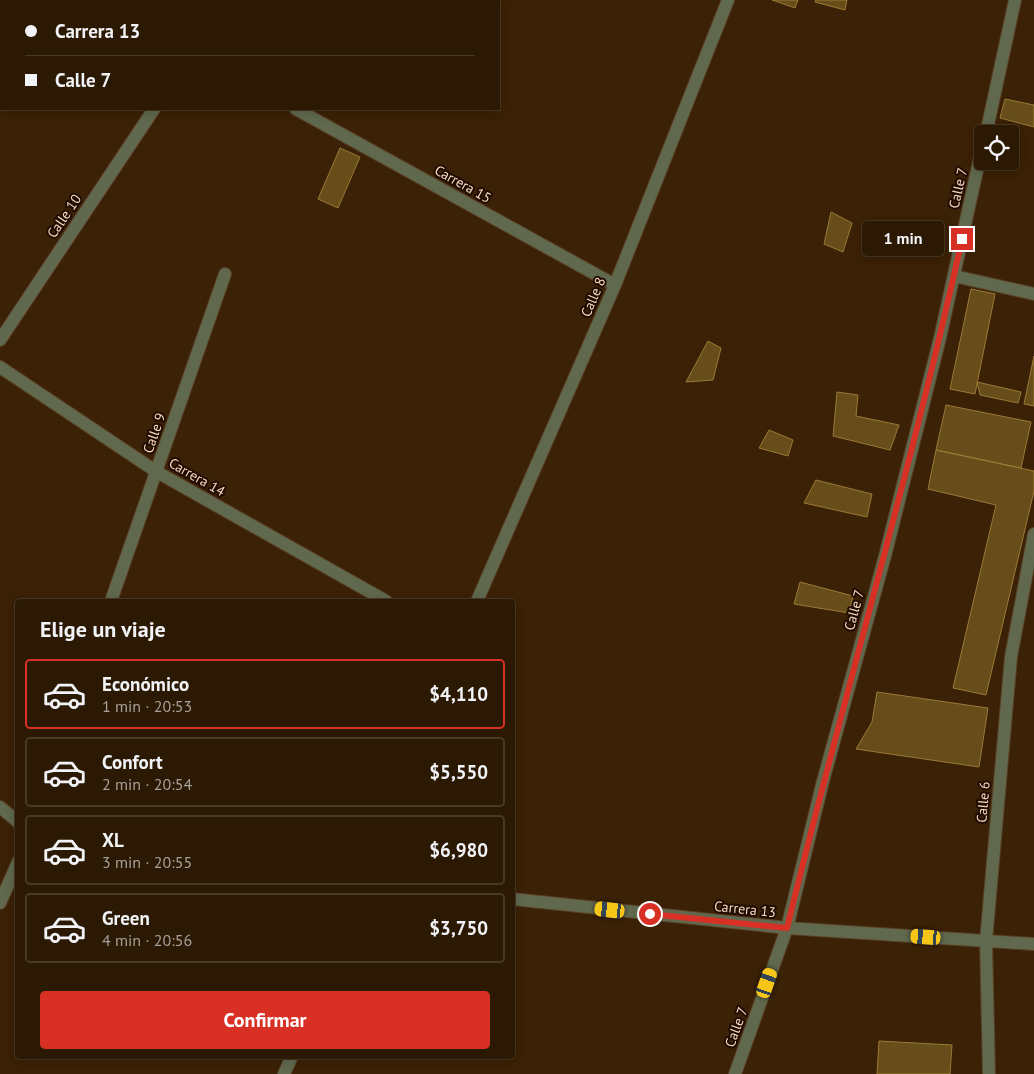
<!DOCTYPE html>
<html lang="es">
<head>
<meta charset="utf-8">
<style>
  :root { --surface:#2c1904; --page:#382613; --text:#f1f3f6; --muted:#a6a09a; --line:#483826; --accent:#d93025 }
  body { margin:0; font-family:"PT Sans",sans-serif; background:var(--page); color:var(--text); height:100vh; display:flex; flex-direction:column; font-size:19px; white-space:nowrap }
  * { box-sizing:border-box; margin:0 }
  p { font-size:16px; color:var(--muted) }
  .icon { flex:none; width:28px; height:28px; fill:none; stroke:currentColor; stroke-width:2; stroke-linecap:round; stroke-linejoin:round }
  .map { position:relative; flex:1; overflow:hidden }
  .details { position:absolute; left:15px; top:599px; width:500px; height:460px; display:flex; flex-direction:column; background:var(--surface); border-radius:5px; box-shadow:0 2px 12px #0003,0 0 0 1px var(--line) }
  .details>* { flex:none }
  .top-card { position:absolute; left:0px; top:0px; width:500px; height:110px; box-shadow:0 2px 12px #0003,0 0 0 1px var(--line); display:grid; align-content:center; height:110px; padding:0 25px; background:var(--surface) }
  .buttons { position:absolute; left:974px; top:125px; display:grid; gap:10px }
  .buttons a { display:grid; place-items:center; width:45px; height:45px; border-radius:5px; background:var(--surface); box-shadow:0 2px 12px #0003,0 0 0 1px var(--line); font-size:25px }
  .end { position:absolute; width:22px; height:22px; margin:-11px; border:6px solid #d93025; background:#fff; box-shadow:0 0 0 2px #fff }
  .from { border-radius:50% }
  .bubble { position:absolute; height:35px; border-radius:5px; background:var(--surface); box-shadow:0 2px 12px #0003,0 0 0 1px var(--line); font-size:16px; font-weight:800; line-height:35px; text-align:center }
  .car { position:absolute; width:15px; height:30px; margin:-15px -8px; border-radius:6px; box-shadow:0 0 4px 1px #0007; background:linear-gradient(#f5c518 24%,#345 0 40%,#f5c518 0 76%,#345 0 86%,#f5c518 0) }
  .top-card b { display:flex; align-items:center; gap:18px; height:48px; font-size:19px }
  .top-card b+b { border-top:1px solid var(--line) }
  .top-card i { width:12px; height:12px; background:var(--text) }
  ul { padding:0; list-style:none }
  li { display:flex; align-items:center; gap:15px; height:70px; margin:0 10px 8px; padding:0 15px; border:2px solid var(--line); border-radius:5px }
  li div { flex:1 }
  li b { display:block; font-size:19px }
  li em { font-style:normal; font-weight:800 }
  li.current { border-color:var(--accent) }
  li>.icon { width:45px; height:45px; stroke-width:1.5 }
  h2 { padding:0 25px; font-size:22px; line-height:60px }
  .action { display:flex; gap:10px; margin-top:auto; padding:10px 25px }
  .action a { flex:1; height:58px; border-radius:5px; background:var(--accent); color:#fff; font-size:20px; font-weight:800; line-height:58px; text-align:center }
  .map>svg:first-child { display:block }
</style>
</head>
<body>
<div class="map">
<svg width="1034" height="1074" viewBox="0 0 1034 1074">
  <rect width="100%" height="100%" fill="#3b2105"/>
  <path fill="#664d19" stroke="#9b7a37" d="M772 0H798L795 8Z
    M816 0H847L845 10 815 2Z
    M1005 99 1034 105V127L1000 118Z
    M340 148 360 157 338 208 318 199Z
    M831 212 852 223 843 252 824 244Z
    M971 289 995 294 975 394 950 389Z
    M708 341 721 348 713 380 686 382Z
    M1034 356V406L1024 404Z
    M977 382 1021 392 1018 403 980 395Z
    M837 392 858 395 856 416 899 425 890 450 833 436Z
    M946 405 1031 422 1021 468 936 450Z
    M769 430 793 440 788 456 759 448Z
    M936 450 1034 471V491L986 695 953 688 996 505 928 489Z
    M816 480 872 494 867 517 804 503Z
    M800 582 853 596 849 613 794 604Z
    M877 692 988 708 979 767 856 749 872 722Z
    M879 1041 952 1045 950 1074H877Z"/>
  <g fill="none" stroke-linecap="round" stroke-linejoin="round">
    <g stroke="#593e23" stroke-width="14">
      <path id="minor" d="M150 0 152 1
        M16 1 17 0
        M225 1 226 0
        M0 23 1 22
        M296 109 615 285
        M986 134 1015 0
        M954 276 1034 294
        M0 340 154 109
        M0 367 157 472 386 601
        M111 601 225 274
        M477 601 615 285 728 0
        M0 807 18 822
        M512 899 787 928 1034 944
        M0 903 18 862
        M284 1074 292 1056
        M735 1074 787 928 823 781 885 556 940 338 982 148
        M989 1074 986 941 1011 657 1034 534"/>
    </g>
    <use href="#minor" stroke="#60694e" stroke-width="12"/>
  </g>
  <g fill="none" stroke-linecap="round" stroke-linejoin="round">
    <path stroke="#d93025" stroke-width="6" d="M650 914 787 928C843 698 911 471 962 239"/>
  </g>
  <g text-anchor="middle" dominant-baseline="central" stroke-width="4" stroke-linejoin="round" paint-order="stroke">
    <g font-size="14" fill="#f7d9c0" stroke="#1f0b00">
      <text transform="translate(463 184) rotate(29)">Carrera 15</text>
      <text transform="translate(958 188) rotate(-77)">Calle 7</text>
      <text transform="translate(64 216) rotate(-56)">Calle 10</text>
      <text transform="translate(593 297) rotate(-67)">Calle 8</text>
      <text transform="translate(154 433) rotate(-71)">Calle 9</text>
      <text transform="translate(197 477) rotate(30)">Carrera 14</text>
      <text transform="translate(854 610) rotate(-75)">Calle 7</text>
      <text transform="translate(983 802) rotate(-85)">Calle 6</text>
      <text transform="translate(745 909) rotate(6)">Carrera 13</text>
      <text transform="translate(736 1027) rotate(-70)">Calle 7</text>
    </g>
  </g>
</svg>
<div class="buttons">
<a><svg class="icon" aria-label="locate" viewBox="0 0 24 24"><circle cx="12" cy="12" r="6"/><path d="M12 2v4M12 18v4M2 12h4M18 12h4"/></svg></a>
</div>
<i class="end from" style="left:650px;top:914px"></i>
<i class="end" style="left:962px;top:239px"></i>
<div class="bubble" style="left:862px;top:221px;width:82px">1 min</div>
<i class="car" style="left:610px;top:910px;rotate:276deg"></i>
<i class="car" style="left:926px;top:937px;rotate:274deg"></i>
<i class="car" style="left:767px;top:983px;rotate:19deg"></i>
<div class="top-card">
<b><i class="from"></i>Carrera 13</b>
<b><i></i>Calle 7</b>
</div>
<section class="details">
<h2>Elige un viaje</h2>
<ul>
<li class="current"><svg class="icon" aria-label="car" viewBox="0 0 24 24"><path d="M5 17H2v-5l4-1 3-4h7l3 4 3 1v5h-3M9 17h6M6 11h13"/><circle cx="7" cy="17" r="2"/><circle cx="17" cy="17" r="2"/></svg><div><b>Económico</b><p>1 min · 20:53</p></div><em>$4,110</em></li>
<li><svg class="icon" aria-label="car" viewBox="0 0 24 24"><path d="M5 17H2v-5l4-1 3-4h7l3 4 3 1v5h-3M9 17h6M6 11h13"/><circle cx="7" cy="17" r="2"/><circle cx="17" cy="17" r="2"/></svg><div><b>Confort</b><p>2 min · 20:54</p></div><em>$5,550</em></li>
<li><svg class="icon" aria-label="car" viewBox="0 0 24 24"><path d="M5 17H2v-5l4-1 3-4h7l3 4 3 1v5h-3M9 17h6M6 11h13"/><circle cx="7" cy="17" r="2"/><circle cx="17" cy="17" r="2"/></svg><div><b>XL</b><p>3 min · 20:55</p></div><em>$6,980</em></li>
<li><svg class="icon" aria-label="car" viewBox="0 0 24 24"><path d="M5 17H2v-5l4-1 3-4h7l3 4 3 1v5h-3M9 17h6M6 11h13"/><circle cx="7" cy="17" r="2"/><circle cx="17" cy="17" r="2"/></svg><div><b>Green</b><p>4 min · 20:56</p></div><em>$3,750</em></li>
</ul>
<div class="action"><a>Confirmar</a></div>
</section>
</div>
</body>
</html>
